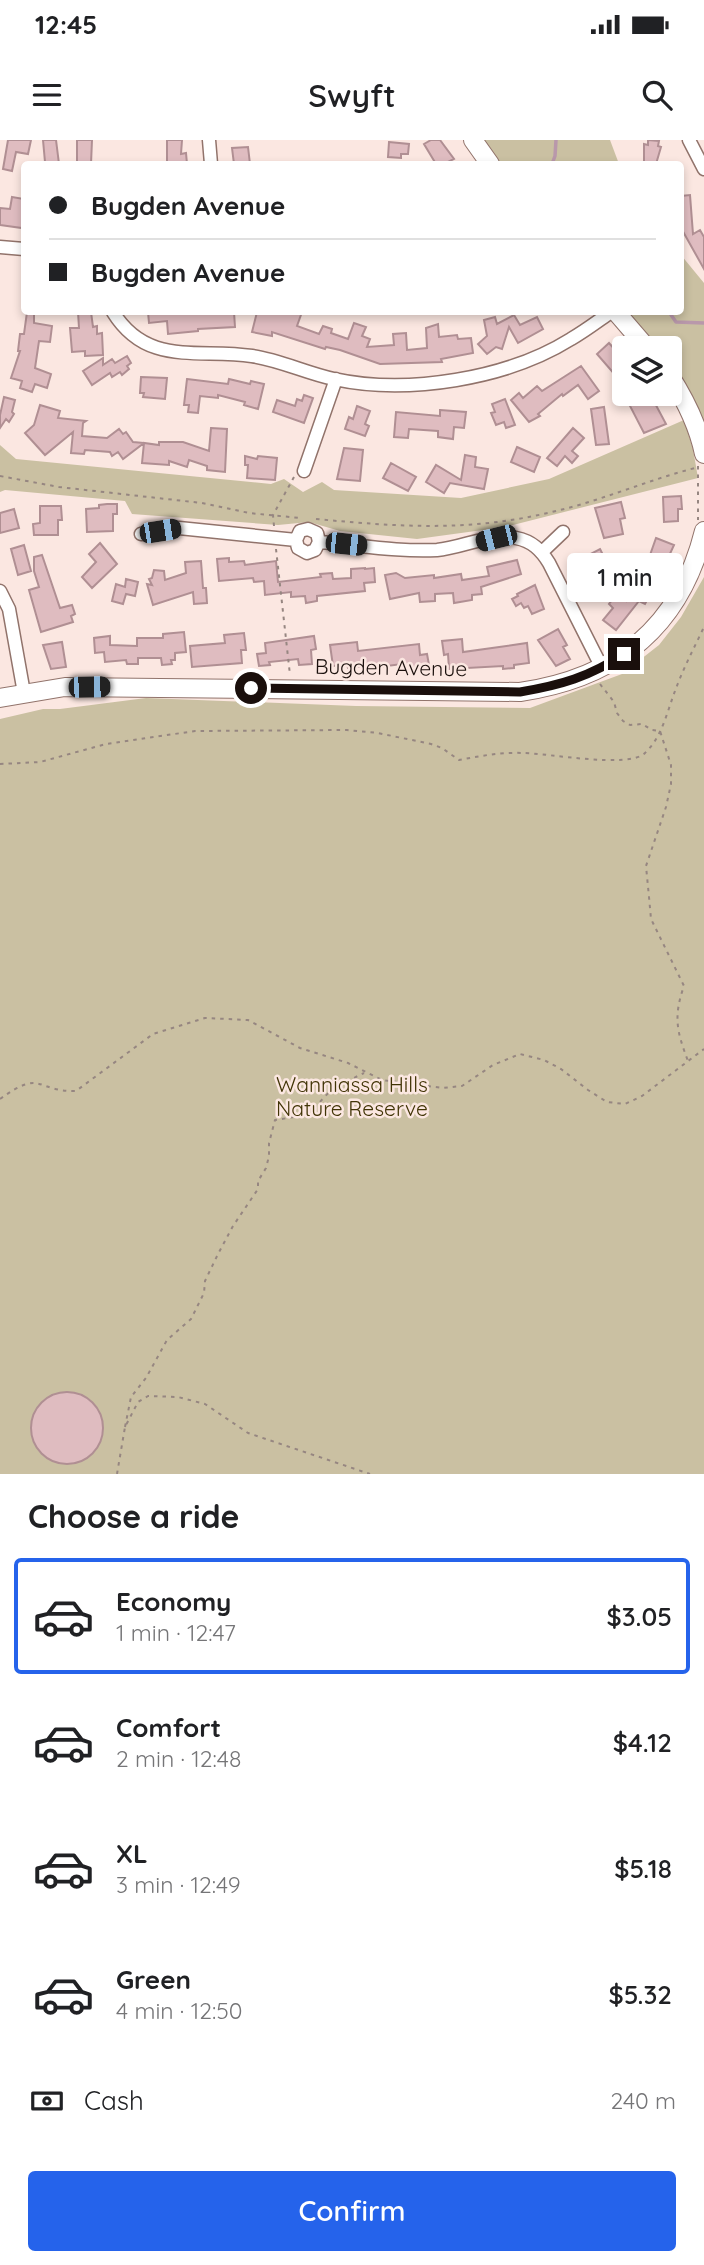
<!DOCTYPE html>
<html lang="en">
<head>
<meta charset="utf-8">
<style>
  :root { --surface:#fff; --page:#f2f2f2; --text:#202124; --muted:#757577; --line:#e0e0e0; --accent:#2563eb }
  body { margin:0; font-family:Quicksand,sans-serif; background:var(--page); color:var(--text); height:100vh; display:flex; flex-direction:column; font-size:26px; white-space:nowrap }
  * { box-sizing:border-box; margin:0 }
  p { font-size:23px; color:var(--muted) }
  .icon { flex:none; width:38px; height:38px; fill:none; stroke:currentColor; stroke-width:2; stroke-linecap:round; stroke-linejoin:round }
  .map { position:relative; height:1334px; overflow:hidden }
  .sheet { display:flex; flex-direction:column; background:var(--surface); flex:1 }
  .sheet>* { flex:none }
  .banner { position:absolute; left:21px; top:21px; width:663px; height:154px; border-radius:7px; box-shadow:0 4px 10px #0003; display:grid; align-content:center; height:154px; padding:0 28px; background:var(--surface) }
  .tools { position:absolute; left:612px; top:196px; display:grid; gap:14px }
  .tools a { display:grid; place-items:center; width:70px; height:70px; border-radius:7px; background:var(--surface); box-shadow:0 4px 10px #0003; font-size:35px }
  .end { position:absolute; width:32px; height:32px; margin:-16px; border:9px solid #1a0f0c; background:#fff; box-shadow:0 0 0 4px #fff }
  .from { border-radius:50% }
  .bubble { position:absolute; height:49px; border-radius:7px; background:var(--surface); box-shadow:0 4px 10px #0003; font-size:23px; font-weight:600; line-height:49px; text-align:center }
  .car { position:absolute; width:21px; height:42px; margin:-21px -10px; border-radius:9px; box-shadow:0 0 5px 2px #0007; background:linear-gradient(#222 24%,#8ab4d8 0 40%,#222 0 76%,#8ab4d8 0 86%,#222 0) }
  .banner b { display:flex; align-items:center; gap:24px; height:66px; font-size:26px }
  .banner b+b { border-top:2px solid var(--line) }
  .banner i { width:18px; height:18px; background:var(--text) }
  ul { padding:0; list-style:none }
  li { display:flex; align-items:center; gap:21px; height:116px; margin:0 14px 10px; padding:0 14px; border:4px solid transparent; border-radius:7px }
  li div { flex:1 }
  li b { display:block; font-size:26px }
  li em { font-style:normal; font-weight:600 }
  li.on { border-color:var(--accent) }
  li>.icon { width:63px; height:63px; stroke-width:1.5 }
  h2 { padding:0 28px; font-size:32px; line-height:84px }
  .pay { display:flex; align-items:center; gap:18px; height:77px; padding:0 28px; font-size:26px }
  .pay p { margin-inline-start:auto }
  .primary-button { display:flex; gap:14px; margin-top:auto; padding:14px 28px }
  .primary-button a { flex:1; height:80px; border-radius:7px; background:var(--accent); color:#fff; font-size:28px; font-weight:600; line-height:80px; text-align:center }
  .status { display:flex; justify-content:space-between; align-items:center; height:49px; padding:0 35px; background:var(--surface); direction:ltr }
  .status svg { height:19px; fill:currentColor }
  header { display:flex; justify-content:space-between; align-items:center; height:91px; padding:0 28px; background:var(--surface); font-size:32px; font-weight:600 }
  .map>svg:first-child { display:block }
</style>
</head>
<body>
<div class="status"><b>12:45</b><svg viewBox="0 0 49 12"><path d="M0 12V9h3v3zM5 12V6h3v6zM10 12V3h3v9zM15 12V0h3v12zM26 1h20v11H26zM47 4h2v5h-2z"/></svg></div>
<header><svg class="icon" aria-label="menu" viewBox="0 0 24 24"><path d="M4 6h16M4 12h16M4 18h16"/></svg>Swyft<svg class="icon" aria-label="search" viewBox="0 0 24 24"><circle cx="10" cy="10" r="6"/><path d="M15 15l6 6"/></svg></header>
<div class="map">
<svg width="704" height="1334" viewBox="0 0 704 1334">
  <rect width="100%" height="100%" fill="#fbe7e1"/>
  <path fill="#cac0a2" d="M483 0H610L619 24H499Z
    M681 115 704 143V282L681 238 670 225V208H657L625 172H681Z
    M684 280 693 309 698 338 505 387 417 399 340 391 309 382 278 385 132 374 125 361 5 350 0 352V305L16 319 271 344 284 339 303 352 322 342 334 350 461 358 549 339Z
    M704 437V1334H0V579L43 569H60L146 558 356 566 530 568 622 534 659 505 681 477Z"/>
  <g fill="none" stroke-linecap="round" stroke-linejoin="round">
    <path stroke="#b998ab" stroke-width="3.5" d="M552 24 555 16 556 0
      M669 172 676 182 704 183"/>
  </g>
  <path fill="#dfbcc0" stroke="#b08f93" stroke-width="2" d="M8 0H31L28 14 16 12 12 31 3 29Z
    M43 0H56L59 24H48V22H45Z
    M77 0H92L91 24H77Z
    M167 0H182L181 14 186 13 187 24H167Z
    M431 0H440L454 19 444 24H436L424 4Z
    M648 0 659 1 658 6 661 7 656 24H644V4L648 5Z
    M389 2 409 4 408 14H401V18L388 17Z
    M248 7 250 24H234L232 8Z
    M690 55 693 94 700 90 704 97V129L681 88V56Z
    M12 57 24 59 22 88 0 85V68L10 69Z
    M27 172H34V183L52 186 50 202 39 201 35 228 51 234 47 248 35 244 32 252 20 248 22 241 11 238 20 211H18L20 194H24Z
    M78 172H91L93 187 97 186V194L102 193 103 215 85 216V211L72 212 70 188H79Z
    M148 172H234L235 187 198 189V191L168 194 167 181 149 183Z
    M257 172H302L297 186 319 194 323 186 332 189 331 193 348 199 354 183 366 187 362 196 370 199 367 207 394 205 393 194 406 193 407 210 427 208 426 188 438 184 439 197 457 195 458 199 471 198 473 213 441 219 442 222 380 224 340 210 326 207 325 209 272 192V196L252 192Z
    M514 175 520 185 537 177 543 189 518 203 509 187 502 209 496 207 487 214 478 204 487 196 484 180 495 177 497 184Z
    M609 203 625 221V240L619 234 616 236 597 214Z
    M127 216 131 223 127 226 129 229 122 235 120 232 112 237 110 233 92 245 83 231 103 218V225L112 219 115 223Z
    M581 226 599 251 588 259 578 245 563 256 562 254 538 274 540 276 529 282 511 260 519 253 523 258 537 246 542 251Z
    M141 237 167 238 165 259 143 257 144 253H140Z
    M187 239 228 244 229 239 250 244 251 241 264 244 258 269 244 265 245 262 218 255V258L200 256 198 273 188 272 189 265H184Z
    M633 254H650L666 284 644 293 630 266 637 262Z
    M304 255 313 258 304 283 273 272 277 260 295 266 297 259 302 261Z
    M4 257 15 260 12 272 14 274 9 282 6 279 0 288V275Z
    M505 259 515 285 506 288 504 282 496 285 491 273 495 272 492 264Z
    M40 265 60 271 58 278 86 281 83 283 82 296 107 298 119 289 123 294 126 292 133 302 144 303 123 319 118 312 112 316 110 312 85 310 84 314 71 313 73 292 45 315 25 293 34 285Z
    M357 266 370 271 365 284 369 286 365 296 345 289 349 277 353 279Z
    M604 267 609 304 596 305 591 269Z
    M440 270 466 272 464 288 454 287 453 299 438 297V291L409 289 408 298 394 297 396 272 440 276Z
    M211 288 227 289 225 332 207 330V326L189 320 187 327 169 321V325L142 323 144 303 159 305V302H183L209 311Z
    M573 288 584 298 572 311 578 316 572 323 565 316 557 326 547 318Z
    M517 307 540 317 534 332 511 322Z
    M344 308 363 310 360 341 337 339Z
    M465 315 476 317 475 327 488 329 484 349 450 343 444 353 426 342 436 325 461 340Z
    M245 316 257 319 258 316 277 318 275 340 247 338 248 325H245Z
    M391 323 416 337 408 351 383 338Z
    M681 356 682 369H678V381L664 382 663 357Z
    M621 362 625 378 620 379 623 394 604 398 595 368Z
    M107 364H117V374H113V391L87 392 86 369 99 368V365Z
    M40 366H61L62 380H58V395H34L33 384 40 383Z
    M14 369 19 388 0 393V373Z
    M656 398 674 405 669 416 667 415 662 432 645 464 639 461 616 490 603 480 613 468 609 464 617 454 626 461 641 431 644 432Z
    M100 403 117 424 92 448 82 437 96 422 89 414Z
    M24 405 31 431 18 435 11 409Z
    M600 409 607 423 590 432 597 447 586 452 574 428 581 425 579 420Z
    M42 415 60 468 72 465 75 474 71 476 73 482 41 492 29 450 39 447 34 431V417Z
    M229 418V422L244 421 245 425 276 421 278 442 321 437 320 434 332 433 333 439 351 438V429L365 428V429L374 428 375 442 364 443 365 451 317 456V461L306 463 305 456 291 457V452L265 455 264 441 254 442 253 438 219 441 217 419Z
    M517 420 521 434 481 447 482 454 472 455V460L454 463 453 453 435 454V461L420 462 419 453 390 459 385 435 396 433 405 438 434 435V438L461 434 462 440 489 436 487 427Z
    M201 421 203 448H206L207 463 194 464 193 452 153 465 147 444 152 445 149 439 152 438 154 430 164 431 165 440 186 433 185 422Z
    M126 439 138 442 135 456 126 454 123 464 112 461 116 444 125 447Z
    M535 445 544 469 532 474 528 466 524 468 521 463 516 466 512 459 518 456 517 454Z
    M558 489 567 505 563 507 570 519 556 526 538 500Z
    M184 492 186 512 175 513V520H171L172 524 162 525 161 518H138V524H127L126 520 105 522 104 512 95 513 94 498 110 496V505L137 506V498H163V494Z
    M244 493 246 510H241L242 523 192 527 190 506 225 503 224 495Z
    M314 496 316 509 311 510 312 524 299 525 298 519 269 522 270 525 259 526 257 514 266 513 265 503Z
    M462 499 463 512 527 503 529 523 514 525V528L503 529V526L449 529 448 514 444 515 442 501Z
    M62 502 66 527 51 529 43 505Z
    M357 502 358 511 419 504 420 515 427 514 429 525 403 529 402 524 370 528V525L348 528 347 524 333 526 330 505Z
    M31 1288a36 36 0 1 1 72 0a36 36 0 1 1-72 0Z"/>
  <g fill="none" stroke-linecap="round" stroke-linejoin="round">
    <g stroke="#91736b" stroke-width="15">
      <path id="street" d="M209 0 211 24
        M689 0 704 29
        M0 107 24 109
        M113 172C147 227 198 208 252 216 280 220 306 233 334 239 407 255 507 239 571 199 585 191 598 181 611 172
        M304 331 336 239
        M141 394 179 388 296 400
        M296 400 298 408 307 413 315 410 319 402
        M296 400 300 391 308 389 317 393 319 402
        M319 402C358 405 398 412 437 410 462 408 492 392 516 398 532 401 541 410 549 423L602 528
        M542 412 563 392
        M0 451 9 469 24 553"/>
    </g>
    <g stroke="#91736b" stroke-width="20">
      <path id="secondary" d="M473 0 490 24
        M616 172 647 208
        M670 236C686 261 698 285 704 314
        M0 558 65 547 520 552C616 538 680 488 704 391"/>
    </g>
    <path stroke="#968681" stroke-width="2" stroke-dasharray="3.5 5" stroke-linecap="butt" d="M698 326V380
      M0 336 59 347 202 363 249 373 300 378
      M316 379C401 387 472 392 556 371 603 360 648 340 695 328V325
      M274 386 273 375 294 337
      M276 409 290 535
      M600 544 614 562 617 573 623 581 630 585 642 584 652 590 660 591 671 625V644L666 667 646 726 649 757 651 779 684 846C673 877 677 892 688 921
      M0 624 40 622 106 604 195 591 347 590 378 593 431 604 442 608 459 620C480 616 501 612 523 613 547 613 629 629 645 613 662 597 667 572 675 551 683 529 694 508 704 487
      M0 959C43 928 35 952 76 951L153 894 205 878 248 880 300 908 348 923 382 940 443 948 462 946 493 925 520 914 544 920 561 929 588 950 607 962 625 964 642 956 704 909
      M125 1287 131 1257 146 1238 167 1200 191 1179 204 1153 205 1141 218 1114 233 1086 258 1049V1041L266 1028 269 1016V1003L275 980 294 977 317 965 333 948 364 933
      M117 1334 125 1287 138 1262 148 1256 178 1257 205 1264 248 1293 370 1334"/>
    <use href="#street" stroke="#fff" stroke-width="12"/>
    <use href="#secondary" stroke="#fff" stroke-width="18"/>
  </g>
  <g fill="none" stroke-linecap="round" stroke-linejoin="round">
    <path stroke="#1a0f0c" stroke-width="9" d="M251 548 520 552C561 545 589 537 624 514"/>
  </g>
  <g text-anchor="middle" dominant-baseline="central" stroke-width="5" stroke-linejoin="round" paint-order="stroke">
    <g font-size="21" fill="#1a0f0c" stroke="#fbe7e1">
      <text transform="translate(391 527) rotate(1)">Bugden Avenue</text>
    </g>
    <g font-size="21" fill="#413406" stroke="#fbe7e1">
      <text x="352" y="944">Wanniassa Hills<tspan x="352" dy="24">Nature Reserve</tspan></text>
    </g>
  </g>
</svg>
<div class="tools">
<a><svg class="icon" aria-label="layers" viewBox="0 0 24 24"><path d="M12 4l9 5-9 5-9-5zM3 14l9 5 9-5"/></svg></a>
</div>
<i class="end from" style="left:251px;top:548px"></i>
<i class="end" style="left:624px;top:514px"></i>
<div class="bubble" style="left:567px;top:413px;width:116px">1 min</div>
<i class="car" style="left:160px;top:391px;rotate:81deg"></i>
<i class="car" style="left:496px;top:398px;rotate:256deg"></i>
<i class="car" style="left:346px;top:404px;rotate:96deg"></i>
<i class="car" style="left:89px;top:547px;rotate:89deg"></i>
<div class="banner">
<b><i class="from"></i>Bugden Avenue</b>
<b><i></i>Bugden Avenue</b>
</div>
</div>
<section class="sheet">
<h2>Choose a ride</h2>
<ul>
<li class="on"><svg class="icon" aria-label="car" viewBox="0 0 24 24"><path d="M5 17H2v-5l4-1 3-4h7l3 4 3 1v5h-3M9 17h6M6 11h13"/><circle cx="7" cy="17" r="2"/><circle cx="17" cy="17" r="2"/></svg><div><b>Economy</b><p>1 min · 12:47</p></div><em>$3.05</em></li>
<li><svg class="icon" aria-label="car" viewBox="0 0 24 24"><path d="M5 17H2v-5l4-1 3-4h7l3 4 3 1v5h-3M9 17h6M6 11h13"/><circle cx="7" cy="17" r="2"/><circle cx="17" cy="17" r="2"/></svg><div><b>Comfort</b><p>2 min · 12:48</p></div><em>$4.12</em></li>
<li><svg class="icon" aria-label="car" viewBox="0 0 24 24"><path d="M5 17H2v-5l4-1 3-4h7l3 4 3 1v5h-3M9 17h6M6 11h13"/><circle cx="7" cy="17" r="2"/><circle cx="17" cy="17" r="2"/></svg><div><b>XL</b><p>3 min · 12:49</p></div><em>$5.18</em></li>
<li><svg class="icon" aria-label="car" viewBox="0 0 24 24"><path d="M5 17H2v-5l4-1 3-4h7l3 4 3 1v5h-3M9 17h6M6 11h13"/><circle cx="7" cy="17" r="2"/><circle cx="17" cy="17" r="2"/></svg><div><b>Green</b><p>4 min · 12:50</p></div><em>$5.32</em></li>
</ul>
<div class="pay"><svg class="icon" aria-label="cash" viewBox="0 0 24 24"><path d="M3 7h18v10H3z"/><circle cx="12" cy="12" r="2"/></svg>Cash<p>240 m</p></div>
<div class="primary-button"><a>Confirm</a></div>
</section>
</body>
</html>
